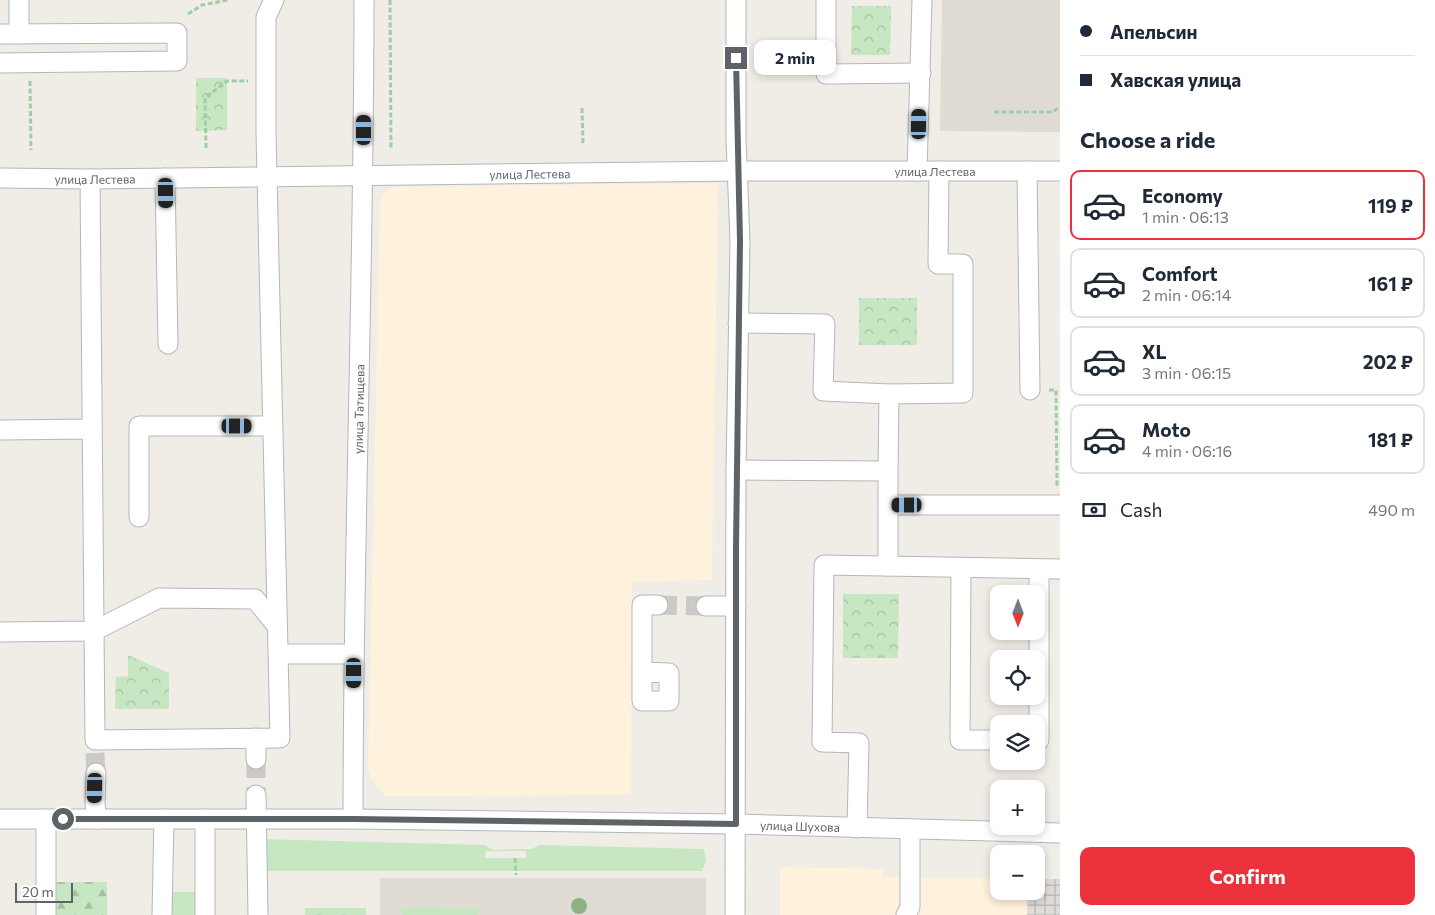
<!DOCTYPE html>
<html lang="en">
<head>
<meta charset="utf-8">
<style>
  :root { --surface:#fff; --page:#f6f6f7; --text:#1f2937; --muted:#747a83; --line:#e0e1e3; --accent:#eb313b }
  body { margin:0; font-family:Commissioner,sans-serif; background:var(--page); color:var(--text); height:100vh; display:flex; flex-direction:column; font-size:19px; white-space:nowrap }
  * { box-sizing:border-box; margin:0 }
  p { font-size:16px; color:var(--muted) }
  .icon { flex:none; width:28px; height:28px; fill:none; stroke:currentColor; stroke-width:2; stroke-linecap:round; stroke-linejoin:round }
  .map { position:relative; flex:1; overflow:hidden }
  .side { display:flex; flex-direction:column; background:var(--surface); width:375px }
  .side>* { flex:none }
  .guide { display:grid; align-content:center; height:110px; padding:0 20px; background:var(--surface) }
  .needle { width:32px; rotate:180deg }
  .tools { position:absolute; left:990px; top:585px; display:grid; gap:10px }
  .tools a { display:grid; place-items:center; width:55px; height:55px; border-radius:10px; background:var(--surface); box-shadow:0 2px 8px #0003; font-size:25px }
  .scale { position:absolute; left:15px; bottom:12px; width:58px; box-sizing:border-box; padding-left:5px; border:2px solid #5d6367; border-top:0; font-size:14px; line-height:18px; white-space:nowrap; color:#5d6367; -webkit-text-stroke:4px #fff; paint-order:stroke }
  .end { position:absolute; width:22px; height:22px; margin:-11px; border:6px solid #5d6367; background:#fff; box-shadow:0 0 0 2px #fff }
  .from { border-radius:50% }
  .bubble { position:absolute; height:35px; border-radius:10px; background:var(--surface); box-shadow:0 2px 8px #0003; font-size:16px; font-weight:700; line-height:35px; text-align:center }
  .car { position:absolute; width:15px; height:30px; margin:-15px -8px; border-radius:6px; box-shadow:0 0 4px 1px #0007; background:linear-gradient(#222 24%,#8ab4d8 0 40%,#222 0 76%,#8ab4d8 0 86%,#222 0) }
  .guide b { display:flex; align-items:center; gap:18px; height:48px; font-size:19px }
  .guide b+b { border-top:1px solid var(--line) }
  .guide i { width:12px; height:12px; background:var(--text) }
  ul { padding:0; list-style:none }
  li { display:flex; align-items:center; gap:15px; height:70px; margin:0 10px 8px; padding:0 10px; border:2px solid var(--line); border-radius:10px }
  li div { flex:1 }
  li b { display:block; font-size:19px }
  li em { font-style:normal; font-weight:700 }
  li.active { border-color:var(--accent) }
  li>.icon { width:45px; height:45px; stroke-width:1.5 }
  h2 { padding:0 20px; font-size:22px; line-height:60px }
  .pay { display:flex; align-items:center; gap:12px; height:55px; padding:0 20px; font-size:19px }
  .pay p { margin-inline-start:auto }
  .cta { display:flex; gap:10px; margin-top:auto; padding:10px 20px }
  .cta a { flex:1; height:58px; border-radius:10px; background:var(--accent); color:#fff; font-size:20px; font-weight:700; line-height:58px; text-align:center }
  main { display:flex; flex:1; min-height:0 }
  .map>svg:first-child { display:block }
</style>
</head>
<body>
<main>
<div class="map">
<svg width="1060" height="915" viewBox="0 0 1060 915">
  <defs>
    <pattern id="industrial-grid" width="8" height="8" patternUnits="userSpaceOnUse" patternTransform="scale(1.25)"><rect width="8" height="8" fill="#dfdcd8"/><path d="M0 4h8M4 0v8" fill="none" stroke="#b8b6b3"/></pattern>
    <pattern id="forest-firs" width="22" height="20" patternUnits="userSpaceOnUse" patternTransform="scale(1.25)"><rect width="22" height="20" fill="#c7e7c3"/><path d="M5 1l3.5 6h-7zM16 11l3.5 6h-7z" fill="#a5bfa2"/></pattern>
    <pattern id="park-crowns" width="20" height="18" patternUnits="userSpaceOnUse" patternTransform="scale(1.25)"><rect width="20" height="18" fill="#c7e7c3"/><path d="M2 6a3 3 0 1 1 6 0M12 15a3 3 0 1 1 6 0" fill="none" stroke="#a5bfa2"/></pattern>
  </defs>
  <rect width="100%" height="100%" fill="#f0ece6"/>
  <path fill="#fef2dd" d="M718 183 712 580 632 582 631 795 386 796 374 783 368 770 380 203 383 195 388 190 396 187Z
    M780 867 883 869V877L999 878V891H1028L1027 915H780Z"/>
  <path fill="url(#industrial-grid)" d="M1036 879H1060V915H1027L1028 891H1036Z"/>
  <path fill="#e0dcd4" d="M942 0H1060V132L940 131Z
    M380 878H706V915H380Z"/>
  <path fill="#c7e7c3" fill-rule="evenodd" d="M262 839 485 845 493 850 532 849 539 845 704 849 706 861 702 871H262ZM526 851V858H485L486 851Z
    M171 892H199V915H171Z
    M402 907 478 908V915H402Z"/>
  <path fill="url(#forest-firs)" d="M54 882H107V915H54Z"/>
  <path fill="url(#park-crowns)" d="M852 6H891L890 55H851Z
    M196 78H227V130L196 131Z
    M859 298H917V345H859Z
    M843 594H899L898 658H843Z
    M128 655 169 673V709H115L116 677 128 676Z
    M305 908H366V915H305Z"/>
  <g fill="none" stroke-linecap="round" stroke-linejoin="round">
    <path stroke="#cbcac6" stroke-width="19" stroke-dasharray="19 9" stroke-linecap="butt" d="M658 605 706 606
      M95 753 96 773
      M256 759V795"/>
    <g stroke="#b3b7bb" stroke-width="21">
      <g id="minor">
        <path d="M19 0V34"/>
        <path d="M826 0V74L921 73"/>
        <path d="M0 34 177 33V61L0 63"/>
        <path d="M917 171 922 0"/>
        <path d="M1027 171 1030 390"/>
        <path id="s1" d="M0 178 90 179 738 171H1060"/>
        <path d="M165 178 168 344"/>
        <path d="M90 179 95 740 280 738 266 132V17L274 0"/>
        <path d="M738 323 825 324 823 391 889 394 888 471"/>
        <path d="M889 394 963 393V264H938L939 171"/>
        <path d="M0 430 92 429"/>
        <path d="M736 470 888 471V505H1060"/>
        <path d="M888 505V566"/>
        <path d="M139 517V426H272"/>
        <path d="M961 569 960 740H999"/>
        <path d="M706 606H736"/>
        <path d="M0 632 94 631 159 598 255 599 277 626"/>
        <path d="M278 654H354"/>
        <path d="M642 672 669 673V701H642V605H658"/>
        <path d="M256 738V759"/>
        <path d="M1036 740H1039V569"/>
        <path d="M96 773 95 804 97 819"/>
        <path d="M256 795 258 915"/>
        <path id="s2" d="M0 819H353L736 824 1060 833"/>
        <path d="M46 819V915"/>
        <path d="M205 819V915"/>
        <path id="s3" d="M353 819C353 546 364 273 364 0"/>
        <path d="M857 828 859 743 822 742 824 565 1060 569"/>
        <path d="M162 915 164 819"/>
        <path d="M735 915 736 470 740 241 736 140V0"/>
        <path d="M906 915 910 907V829"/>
      </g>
    </g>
    <path stroke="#9ecea5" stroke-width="3" stroke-dasharray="5 2.5" stroke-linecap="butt" d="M390 0 391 148
      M188 14 202 5 228 0
      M30 81 31 150
      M582 108 583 143
      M994 112H1052L1060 107
      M206 148 205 98 227 81H248
      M1049 390H1056L1057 486
      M515 858 516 875"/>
    <use href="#minor" stroke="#fff" stroke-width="19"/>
  </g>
  <circle fill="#8cb183" cx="579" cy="906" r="8"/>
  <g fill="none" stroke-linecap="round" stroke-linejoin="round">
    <path stroke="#5d6367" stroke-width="6" d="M63 819H353L736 824V548L740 241 736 58"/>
  </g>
  <g text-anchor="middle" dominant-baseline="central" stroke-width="4" stroke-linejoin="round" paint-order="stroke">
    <g font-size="12" fill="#5d6367" stroke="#fff">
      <text stroke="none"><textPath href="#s1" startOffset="935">улица Лестева</textPath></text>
      <text stroke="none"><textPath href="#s1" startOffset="530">улица Лестева</textPath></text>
      <text stroke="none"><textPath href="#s1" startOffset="95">улица Лестева</textPath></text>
      <text stroke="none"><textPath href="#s3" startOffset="410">улица Татищева</textPath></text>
      <text stroke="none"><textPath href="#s2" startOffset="800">улица Шухова</textPath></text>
    </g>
  </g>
</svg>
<div class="tools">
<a><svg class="needle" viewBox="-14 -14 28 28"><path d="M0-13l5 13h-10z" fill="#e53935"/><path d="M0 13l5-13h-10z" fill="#747a83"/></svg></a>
<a><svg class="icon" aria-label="locate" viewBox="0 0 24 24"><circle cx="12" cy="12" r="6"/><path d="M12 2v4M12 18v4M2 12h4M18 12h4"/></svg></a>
<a><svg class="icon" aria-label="layers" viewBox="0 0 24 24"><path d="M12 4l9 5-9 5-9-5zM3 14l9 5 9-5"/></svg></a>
<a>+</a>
<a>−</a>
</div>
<div class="scale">20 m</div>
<i class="end from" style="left:63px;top:819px"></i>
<i class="end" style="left:736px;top:58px"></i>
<div class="bubble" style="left:754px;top:40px;width:82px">2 min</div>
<i class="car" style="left:919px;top:124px;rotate:1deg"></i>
<i class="car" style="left:364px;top:130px;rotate:0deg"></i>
<i class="car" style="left:166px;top:193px;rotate:179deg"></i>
<i class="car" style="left:237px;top:426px;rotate:90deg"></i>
<i class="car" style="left:907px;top:505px;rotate:270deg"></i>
<i class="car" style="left:354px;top:673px;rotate:180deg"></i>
<i class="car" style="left:95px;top:788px;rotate:181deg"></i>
</div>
<section class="side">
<div class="guide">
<b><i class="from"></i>Апельсин</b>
<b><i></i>Хавская улица</b>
</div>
<h2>Choose a ride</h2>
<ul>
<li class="active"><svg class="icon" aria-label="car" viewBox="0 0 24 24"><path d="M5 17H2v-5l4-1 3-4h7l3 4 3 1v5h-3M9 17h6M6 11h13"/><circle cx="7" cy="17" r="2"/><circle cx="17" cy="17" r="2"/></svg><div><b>Economy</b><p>1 min · 06:13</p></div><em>119 ₽</em></li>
<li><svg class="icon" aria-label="car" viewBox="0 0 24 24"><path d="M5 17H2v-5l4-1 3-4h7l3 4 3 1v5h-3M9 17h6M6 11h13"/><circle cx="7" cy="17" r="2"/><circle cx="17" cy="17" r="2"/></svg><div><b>Comfort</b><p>2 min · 06:14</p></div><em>161 ₽</em></li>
<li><svg class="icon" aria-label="car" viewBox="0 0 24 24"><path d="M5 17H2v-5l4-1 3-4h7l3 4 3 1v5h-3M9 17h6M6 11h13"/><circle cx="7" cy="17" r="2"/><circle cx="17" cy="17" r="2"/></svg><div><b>XL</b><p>3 min · 06:15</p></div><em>202 ₽</em></li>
<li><svg class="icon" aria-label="car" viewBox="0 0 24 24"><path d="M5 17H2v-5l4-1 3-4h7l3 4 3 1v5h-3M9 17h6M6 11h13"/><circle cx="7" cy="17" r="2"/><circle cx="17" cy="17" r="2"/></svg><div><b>Moto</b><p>4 min · 06:16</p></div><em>181 ₽</em></li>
</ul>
<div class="pay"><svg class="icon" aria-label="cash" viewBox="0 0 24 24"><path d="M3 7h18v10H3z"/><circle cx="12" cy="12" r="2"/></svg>Cash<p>490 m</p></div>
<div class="cta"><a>Confirm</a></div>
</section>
</main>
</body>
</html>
